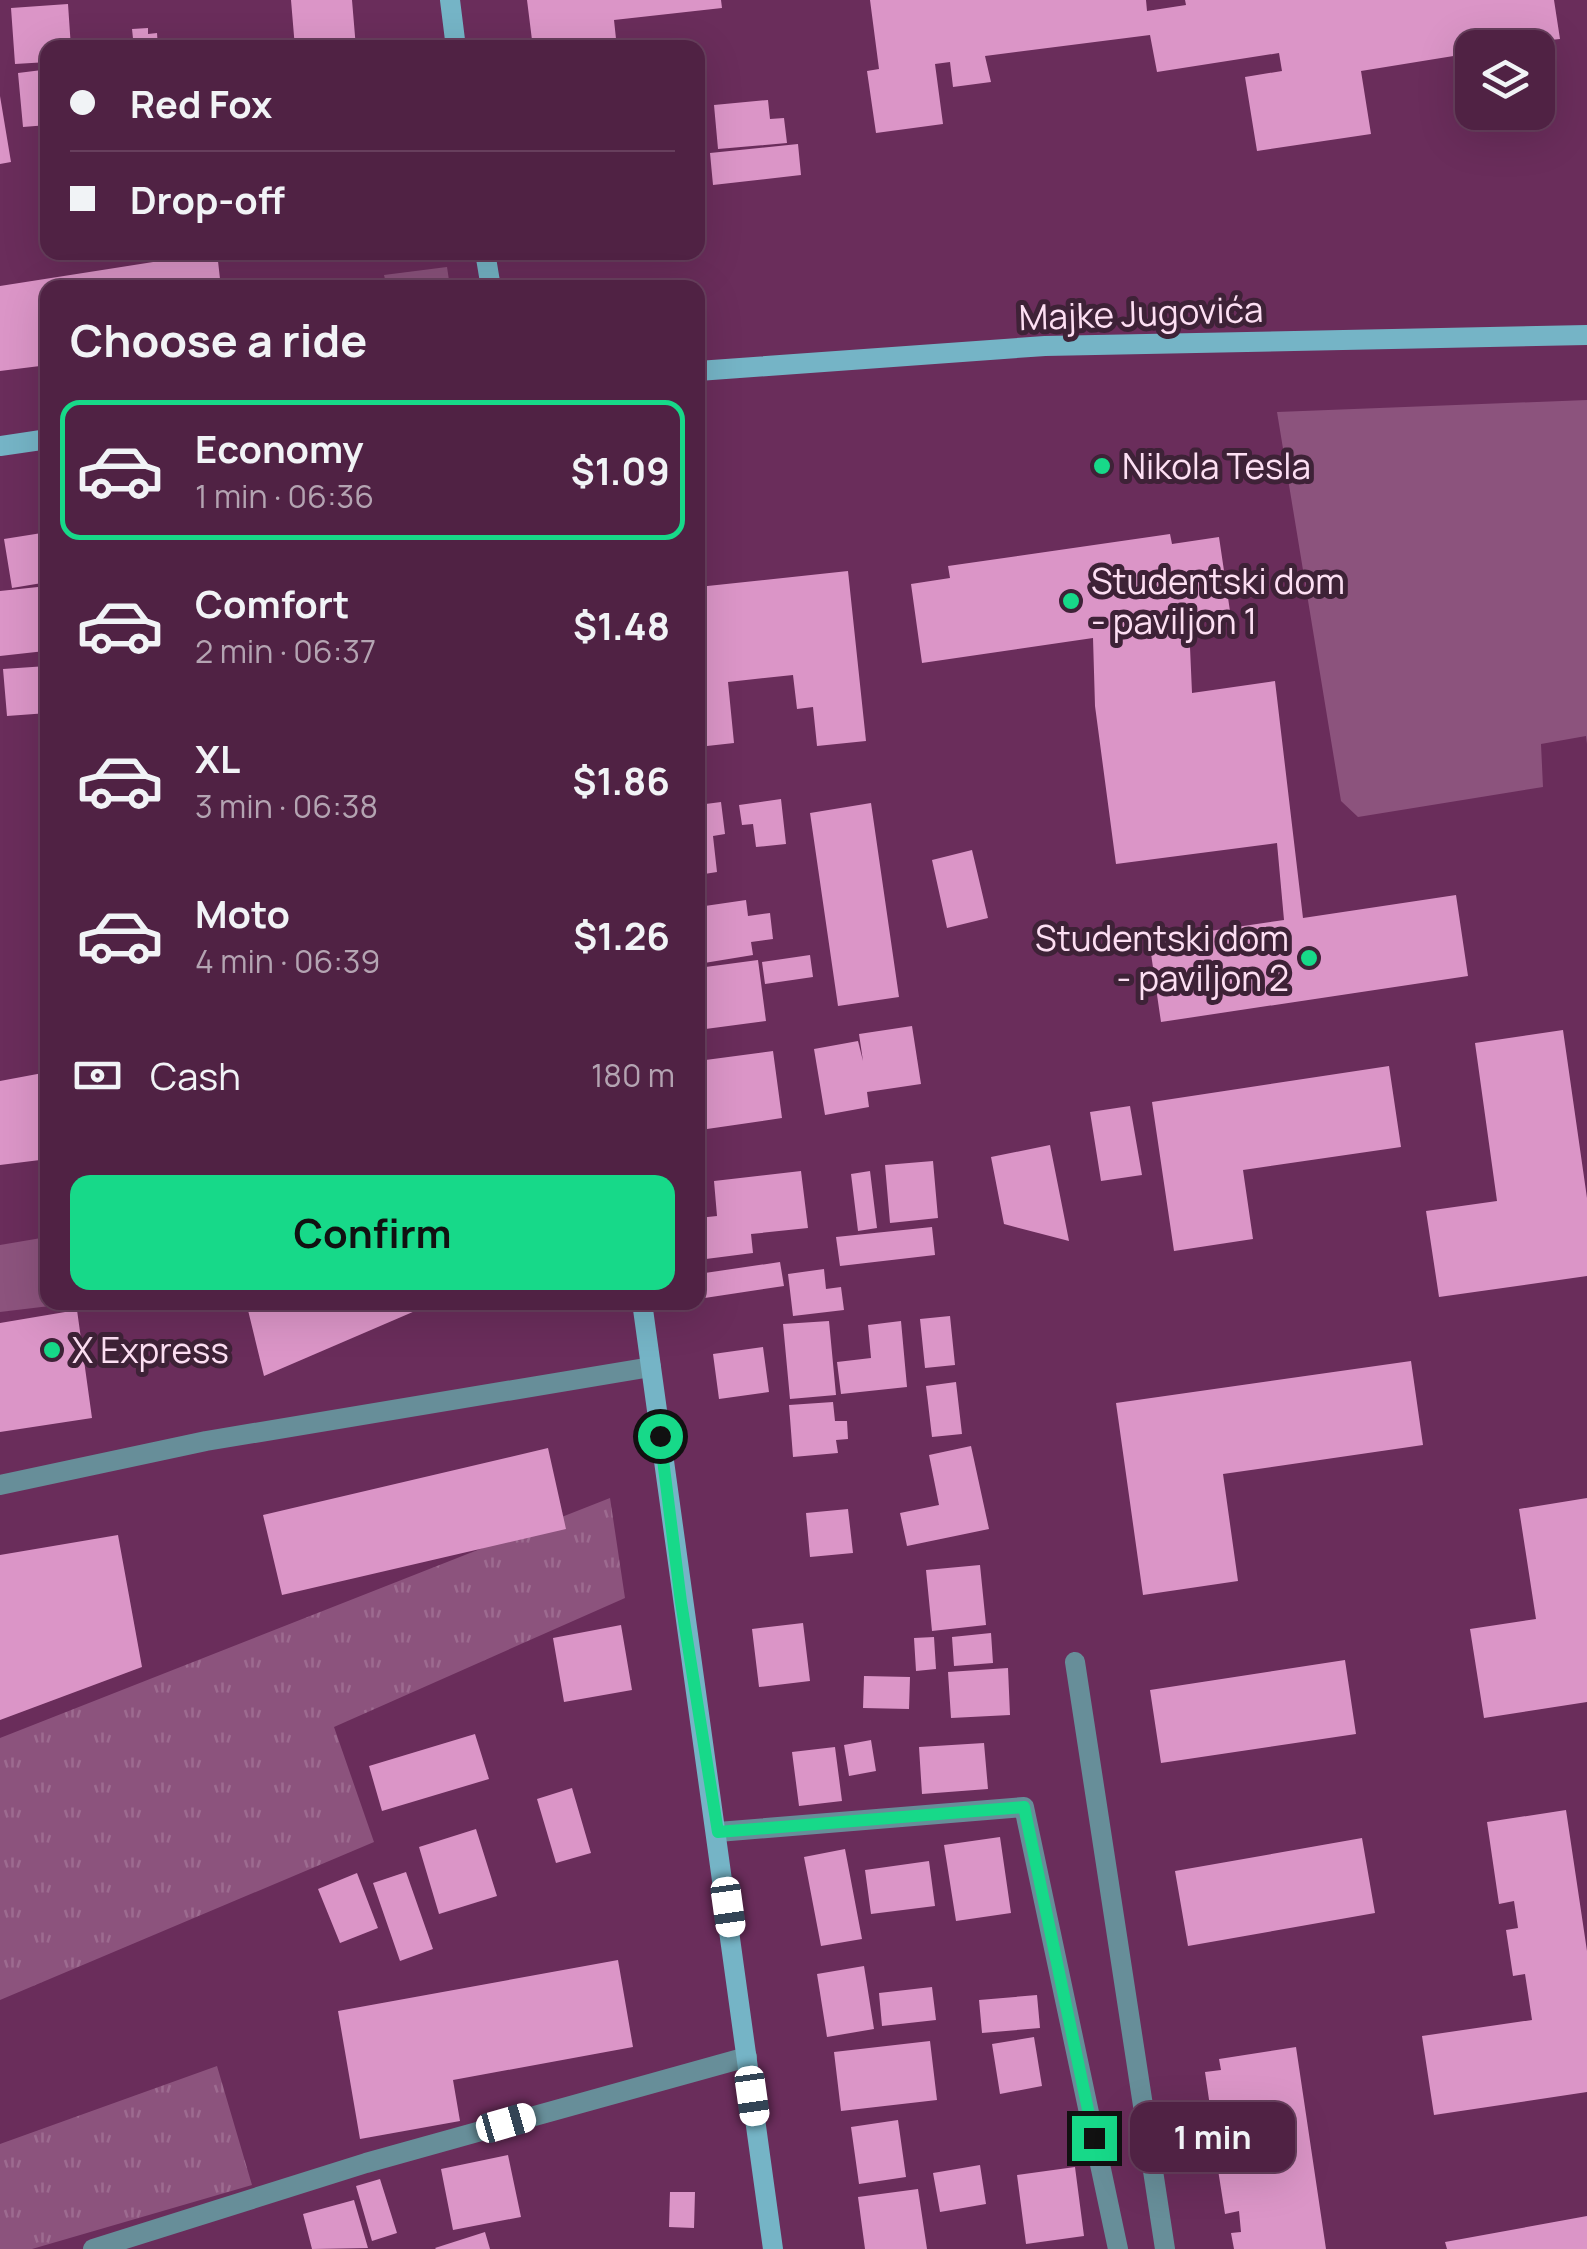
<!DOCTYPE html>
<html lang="en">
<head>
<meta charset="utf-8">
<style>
  :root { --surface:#502244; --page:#5a2f4f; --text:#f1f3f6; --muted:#b4a4b2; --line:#673f5d; --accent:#17d989 }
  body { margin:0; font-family:Manrope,sans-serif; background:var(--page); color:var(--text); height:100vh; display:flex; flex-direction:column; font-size:38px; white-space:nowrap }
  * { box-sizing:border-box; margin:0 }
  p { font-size:32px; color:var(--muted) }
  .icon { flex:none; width:55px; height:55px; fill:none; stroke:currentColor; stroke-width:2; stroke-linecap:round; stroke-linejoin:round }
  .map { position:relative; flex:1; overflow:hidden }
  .sheet { position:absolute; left:40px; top:280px; width:665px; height:1030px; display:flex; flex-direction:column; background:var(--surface); border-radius:20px; box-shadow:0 10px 40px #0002,0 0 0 2px var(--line) }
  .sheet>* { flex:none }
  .top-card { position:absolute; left:40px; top:40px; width:665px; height:220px; border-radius:20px; box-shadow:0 10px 40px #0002,0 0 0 2px var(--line); display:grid; align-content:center; height:220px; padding:0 30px; background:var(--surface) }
  .tools { position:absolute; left:1455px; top:30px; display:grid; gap:20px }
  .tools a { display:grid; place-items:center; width:100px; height:100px; border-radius:20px; background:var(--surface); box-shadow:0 10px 40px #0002,0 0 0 2px var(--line); font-size:50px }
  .end { position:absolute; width:45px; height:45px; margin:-22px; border:12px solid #17d989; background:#111; box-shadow:0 0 0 5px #111 }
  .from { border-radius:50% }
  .bubble { position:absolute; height:70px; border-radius:20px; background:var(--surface); box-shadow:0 10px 40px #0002,0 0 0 2px var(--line); font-size:32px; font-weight:700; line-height:70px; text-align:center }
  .car { position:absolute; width:30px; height:60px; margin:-30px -15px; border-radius:12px; box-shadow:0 0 8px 2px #0007; background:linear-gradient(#fff 24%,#345 0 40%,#fff 0 76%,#345 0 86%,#fff 0) }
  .top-card b { display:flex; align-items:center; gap:35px; height:95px; font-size:38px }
  .top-card b+b { border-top:2px solid var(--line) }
  .top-card i { width:25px; height:25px; background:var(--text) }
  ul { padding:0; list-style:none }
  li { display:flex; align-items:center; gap:30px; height:140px; margin:0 20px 15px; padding:0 10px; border:5px solid transparent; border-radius:20px }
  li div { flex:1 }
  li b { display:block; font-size:38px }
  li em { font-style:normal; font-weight:700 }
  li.on { border-color:var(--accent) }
  li>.icon { width:90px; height:90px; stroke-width:1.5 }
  h2 { padding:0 30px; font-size:45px; line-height:120px }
  .pay { display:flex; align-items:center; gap:25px; height:110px; padding:0 30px; font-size:38px }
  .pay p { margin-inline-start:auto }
  .action { display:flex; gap:20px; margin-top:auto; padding:20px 30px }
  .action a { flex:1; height:115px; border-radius:20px; background:var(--accent); color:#111; font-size:40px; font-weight:700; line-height:115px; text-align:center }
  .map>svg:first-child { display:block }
</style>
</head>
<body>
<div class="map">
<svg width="1587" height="2249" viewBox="0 0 1587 2249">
  <defs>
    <pattern id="grass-tufts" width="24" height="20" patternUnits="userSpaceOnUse" patternTransform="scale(2.5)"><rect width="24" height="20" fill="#8c537d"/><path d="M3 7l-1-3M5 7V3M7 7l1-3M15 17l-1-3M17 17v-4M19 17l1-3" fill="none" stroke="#9d6b90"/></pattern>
  </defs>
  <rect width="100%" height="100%" fill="#6a2d5b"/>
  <path fill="url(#grass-tufts)" d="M447 267 450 287H387L384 275Z
    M610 1498 625 1598 334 1727 374 1842 0 2000V1738Z
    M217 2066 252 2185 32 2249H0V2144Z"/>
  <path fill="#8c537d" d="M1587 400V744L1586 736 1541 744 1543 787 1358 817 1341 801 1277 412Z
    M47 1237 48 1302 75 1303 0 1312V1245Z"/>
  <path fill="#db95c7" d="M291 0H352L356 48H295Z
    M527 0H721L722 8 614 20 617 48H533Z
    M870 0H1146L1147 11 1186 5 1185 0H1554L1560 39 1472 48V53L1361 71 1371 134 1257 151 1245 77 1282 71 1279 53 1157 72 1150 35 985 56 991 82 953 87 950 62 935 64 943 124 876 133 867 71 879 69Z
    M68 4 71 48H48V62L15 64 11 8Z
    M148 28V34L157 33 158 48H134L132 29Z
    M42 70 48 125 23 127 18 73Z
    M0 96 11 162 0 164Z
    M768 100 770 119 784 118 787 143 718 149 714 105Z
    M798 144 801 175 713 185 710 153Z
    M217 252 221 288H48V365L0 371V286Z
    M48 532V582L12 588 4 539Z
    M1170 534 1172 544 1219 537 1231 618 1189 624 1192 693 1275 681 1303 918 1456 895 1468 976 1161 1022 1149 940 1284 920 1277 843 1116 864 1095 706 1093 638 922 663 911 584 950 578 948 566Z
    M848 571 866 741 817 746 813 707 797 709 793 675 728 682 734 743 698 747V587Z
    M38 587 45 651 0 656V591Z
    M47 666 48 713 7 716 3 669Z
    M781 799 786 844 756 847 753 824 742 825 739 805Z
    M721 802 725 834 713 836 717 872 698 875V805Z
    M871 803 899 997 838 1006 810 813Z
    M972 850 988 918 947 928 932 860Z
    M746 900 748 916 770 913 773 939 751 942 753 955 698 964V907Z
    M810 955 813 977 765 984 762 962Z
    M758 960 766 1021 698 1030V968Z
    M912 1026 921 1084 867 1092 869 1107 825 1115 814 1049 858 1041 863 1061 859 1034Z
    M1563 1030 1587 1198V1276L1439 1297 1426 1211 1497 1201 1475 1043Z
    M773 1051 782 1118 707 1129 698 1061Z
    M1389 1066 1401 1147 1243 1170 1253 1239 1174 1251 1152 1102Z
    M48 1072V1159L0 1165V1081Z
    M1130 1106 1142 1175 1101 1181 1090 1112Z
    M1050 1145 1069 1241 1004 1224 991 1157Z
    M933 1161 938 1218 890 1223 885 1165Z
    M801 1171 808 1228 751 1234 753 1253 698 1260V1218L717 1216 714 1181Z
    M870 1171 877 1228 858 1231 851 1174Z
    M932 1227 935 1255 840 1266 836 1237Z
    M780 1262 784 1286 698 1299V1274Z
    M824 1269 826 1289 841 1287 844 1310 793 1316 788 1274Z
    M246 1302H436L264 1376Z
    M77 1310 92 1418 0 1432V1323Z
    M950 1316 955 1365 925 1368 920 1319Z
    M829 1321 836 1395 790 1399 783 1324Z
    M901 1321 907 1387 841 1394 837 1362 871 1358 868 1325Z
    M763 1347 769 1392 719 1399 713 1354Z
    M1411 1361 1423 1445 1223 1474 1238 1581 1143 1595 1116 1403Z
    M956 1382 962 1434 932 1437 926 1386Z
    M833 1402 835 1421H847L848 1439 836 1440 838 1453 793 1457 789 1405Z
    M971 1446 989 1529 907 1546 900 1513 939 1505 929 1455Z
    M548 1448 566 1529 282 1595 263 1515Z
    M1587 1498V1702L1484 1718 1470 1629 1536 1619 1519 1509Z
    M848 1509 853 1553 810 1557 806 1513Z
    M118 1535 142 1667 0 1720V1555Z
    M980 1565 986 1625 932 1631 926 1570Z
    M803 1623 810 1681 759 1687 752 1629Z
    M621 1625 632 1690 564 1702 553 1638Z
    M991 1633 993 1663 954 1666 952 1637Z
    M934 1637 936 1669 916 1671 914 1638Z
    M1345 1660 1356 1734 1161 1763 1150 1690Z
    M1008 1668 1010 1715 951 1718 948 1672Z
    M864 1676 910 1677 909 1709 863 1708Z
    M475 1734 489 1779 382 1811 369 1766Z
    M871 1740 876 1771 849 1776 844 1745Z
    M984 1743 988 1789 922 1794 919 1747Z
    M835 1747 842 1801 799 1806 792 1752Z
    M572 1788 591 1853 556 1863 537 1799Z
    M1566 1810 1587 1951V2092L1434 2115 1422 2036 1532 2020 1525 1974 1513 1976 1506 1930 1518 1928 1514 1901 1499 1904 1487 1822Z
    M476 1829 497 1896 439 1914 419 1847Z
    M1000 1837 1011 1913 956 1921 944 1845Z
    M1362 1838 1375 1913 1188 1946 1175 1871Z
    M845 1849 862 1939 821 1946 804 1857Z
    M929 1861 935 1906 871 1914 865 1870Z
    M406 1872 433 1949 400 1961 373 1883Z
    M357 1873 378 1928 340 1943 318 1889Z
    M618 1960 633 2047 453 2080 460 2121 360 2139 338 2011Z
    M864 1966 874 2029 827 2037 817 1974Z
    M932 1987 936 2020 882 2026 879 1993Z
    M1037 1995 1040 2028 982 2033 979 2000Z
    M1034 2037 1042 2086 1000 2094 992 2044Z
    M930 2041 937 2100 841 2111 834 2052Z
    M1296 2047 1326 2249H1234L1231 2233 1241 2232 1239 2211 1225 2214 1216 2157 1230 2155 1227 2132 1214 2134 1205 2072 1221 2070 1219 2059Z
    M898 2120 906 2177 859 2184 851 2127Z
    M508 2155 521 2217 453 2230 441 2169Z
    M980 2165 986 2204 940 2212 933 2173Z
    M1075 2167 1084 2236 1026 2244 1017 2175Z
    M380 2179 397 2233 372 2241 356 2186Z
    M918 2189 927 2249H865L858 2197Z
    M670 2192H695L694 2228 669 2227Z
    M354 2200 368 2248 312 2249 303 2214Z
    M1587 2216V2249H1447L1445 2242Z
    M485 2232 490 2249H436L435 2248Z"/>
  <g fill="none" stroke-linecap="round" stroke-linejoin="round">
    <path stroke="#678e99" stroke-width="20" d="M718 1832 1024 1807 1118 2249"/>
    <path stroke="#678e99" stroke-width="20" d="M0 1485 206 1441 651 1367
      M1075 1662 1165 2249
      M93 2249 366 2163 747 2057"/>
    <path stroke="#75b4c6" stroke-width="20" d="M450 0 456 48
      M485 252 491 288
      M698 371 1045 346 1587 335
      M0 446 48 439
      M642 1302 773 2249"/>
  </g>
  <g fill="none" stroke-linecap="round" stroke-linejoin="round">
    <path stroke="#17d989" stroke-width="12" d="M660 1436 681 1602 718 1832 1024 1807 1094 2138"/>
  </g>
  <g fill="#17d989" stroke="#3e2237" stroke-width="4">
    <circle cx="1102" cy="466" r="10"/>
    <circle cx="1071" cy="601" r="10"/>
    <circle cx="1309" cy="958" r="10"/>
    <circle cx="52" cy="1350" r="10"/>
  </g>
  <g text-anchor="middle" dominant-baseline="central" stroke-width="10" stroke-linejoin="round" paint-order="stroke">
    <g font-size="35" fill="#fddff3" stroke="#3e2237">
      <text transform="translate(1141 313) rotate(-2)">Majke Jugovića</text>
    </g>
    <g font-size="35" fill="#fddff3" stroke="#3e2237" text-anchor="start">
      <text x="1122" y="466">Nikola Tesla</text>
      <text x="1091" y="581">Studentski dom<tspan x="1091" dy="40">- paviljon 1</tspan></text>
      <text x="1289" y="938" text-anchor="end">Studentski dom<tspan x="1289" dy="40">- paviljon 2</tspan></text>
      <text x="72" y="1350">X Express</text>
    </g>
  </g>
</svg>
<div class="tools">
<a><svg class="icon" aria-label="layers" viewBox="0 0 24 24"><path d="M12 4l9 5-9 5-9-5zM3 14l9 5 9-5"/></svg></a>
</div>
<i class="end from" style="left:660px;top:1436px"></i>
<i class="end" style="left:1094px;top:2138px"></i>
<div class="bubble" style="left:1130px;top:2102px;width:165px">1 min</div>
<i class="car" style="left:728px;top:1907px;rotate:172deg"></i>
<i class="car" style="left:752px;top:2096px;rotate:172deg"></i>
<i class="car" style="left:506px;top:2123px;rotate:74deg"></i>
<div class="top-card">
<b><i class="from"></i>Red Fox</b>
<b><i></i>Drop-off</b>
</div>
<section class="sheet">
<h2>Choose a ride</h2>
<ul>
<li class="on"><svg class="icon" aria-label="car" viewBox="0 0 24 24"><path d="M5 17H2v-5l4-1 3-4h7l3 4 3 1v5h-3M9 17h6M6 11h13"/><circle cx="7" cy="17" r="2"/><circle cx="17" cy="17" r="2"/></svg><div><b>Economy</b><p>1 min · 06:36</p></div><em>$1.09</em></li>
<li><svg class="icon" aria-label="car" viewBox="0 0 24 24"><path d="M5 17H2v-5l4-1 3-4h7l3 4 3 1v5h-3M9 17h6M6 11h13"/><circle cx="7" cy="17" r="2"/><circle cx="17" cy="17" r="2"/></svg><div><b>Comfort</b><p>2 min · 06:37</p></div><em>$1.48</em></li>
<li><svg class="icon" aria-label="car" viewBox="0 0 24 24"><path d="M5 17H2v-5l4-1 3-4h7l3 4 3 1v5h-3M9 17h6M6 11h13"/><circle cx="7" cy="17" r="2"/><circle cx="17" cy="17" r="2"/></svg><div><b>XL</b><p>3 min · 06:38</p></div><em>$1.86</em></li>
<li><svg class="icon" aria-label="car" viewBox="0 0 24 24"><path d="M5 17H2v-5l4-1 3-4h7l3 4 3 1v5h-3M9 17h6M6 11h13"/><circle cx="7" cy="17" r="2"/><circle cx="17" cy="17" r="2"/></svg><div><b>Moto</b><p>4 min · 06:39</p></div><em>$1.26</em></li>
</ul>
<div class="pay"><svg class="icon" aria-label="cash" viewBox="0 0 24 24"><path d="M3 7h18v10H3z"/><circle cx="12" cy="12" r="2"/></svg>Cash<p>180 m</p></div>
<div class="action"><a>Confirm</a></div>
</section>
</div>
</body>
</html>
